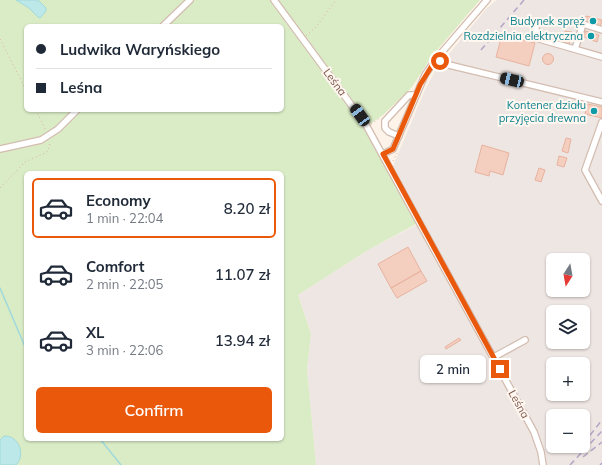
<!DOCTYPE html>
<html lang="en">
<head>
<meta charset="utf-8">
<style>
  :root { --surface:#fff; --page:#f2f2f3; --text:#1f2937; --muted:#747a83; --line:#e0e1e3; --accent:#ea580c }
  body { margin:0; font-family:Mulish,sans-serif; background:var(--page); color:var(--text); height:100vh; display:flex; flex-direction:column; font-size:15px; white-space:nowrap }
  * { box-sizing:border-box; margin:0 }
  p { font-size:13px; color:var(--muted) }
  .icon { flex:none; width:22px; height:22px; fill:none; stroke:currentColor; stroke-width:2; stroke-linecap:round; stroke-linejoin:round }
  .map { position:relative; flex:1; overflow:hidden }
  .details { position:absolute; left:24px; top:171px; width:260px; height:270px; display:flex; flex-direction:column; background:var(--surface); border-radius:6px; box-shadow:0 1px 3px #0004 }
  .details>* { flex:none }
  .guide { position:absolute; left:24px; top:24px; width:260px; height:88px; border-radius:6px; box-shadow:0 1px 3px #0004; display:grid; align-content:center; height:88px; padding:0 12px; background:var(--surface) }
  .needle { width:26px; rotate:191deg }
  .fabs { position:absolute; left:546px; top:253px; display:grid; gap:8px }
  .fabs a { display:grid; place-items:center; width:44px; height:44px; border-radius:6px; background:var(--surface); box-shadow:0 1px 3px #0004; font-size:20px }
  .end { position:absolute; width:18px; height:18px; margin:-9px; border:5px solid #ea580c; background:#fff; box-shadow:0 0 0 2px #fff }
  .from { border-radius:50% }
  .bubble { position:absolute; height:28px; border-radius:6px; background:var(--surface); box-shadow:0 1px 3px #0004; font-size:13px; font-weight:600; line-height:28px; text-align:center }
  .car { position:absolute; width:12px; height:24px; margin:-12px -6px; border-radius:5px; box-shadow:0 0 3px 1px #0007; background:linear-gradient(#222 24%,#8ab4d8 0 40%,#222 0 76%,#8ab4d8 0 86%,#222 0) }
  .guide b { display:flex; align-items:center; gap:14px; height:38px; font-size:15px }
  .guide b+b { border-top:1px solid var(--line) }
  .guide i { width:10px; height:10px; background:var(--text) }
  ul { padding:7px 0 0; list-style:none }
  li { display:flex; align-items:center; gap:12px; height:60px; margin:0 8px 6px; padding:0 4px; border:2px solid transparent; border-radius:6px }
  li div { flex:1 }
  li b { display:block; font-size:15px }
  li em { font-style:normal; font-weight:600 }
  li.selected { border-color:var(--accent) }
  li>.icon { width:36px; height:36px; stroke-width:1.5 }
  .button { display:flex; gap:8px; margin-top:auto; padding:8px 12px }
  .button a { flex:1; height:46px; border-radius:6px; background:var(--accent); color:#fff; font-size:16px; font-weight:600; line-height:46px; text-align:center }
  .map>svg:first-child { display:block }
</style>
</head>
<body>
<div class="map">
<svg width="602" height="465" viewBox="0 0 602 465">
  <rect width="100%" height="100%" fill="#fdf3e9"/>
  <path fill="#eee6e2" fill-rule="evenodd" d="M497 0H602V465H316L307 369 311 334 298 295 368 250 418 224 388 169 393 166 425 90 435 71 487 8ZM553 260H583V290H553ZM553 312H583V342H553ZM553 364H583V394H553ZM553 416H583V446H553Z"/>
  <path fill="#daecc6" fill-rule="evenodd" d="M0 0H187L160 26H26V110H74C68 117 61 124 54 129 38 140 18 143 0 146Z
    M193 0H270L357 117 418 223 368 250 298 295 311 334 307 369 316 465H16C27 454 15 427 0 440V151C15 149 33 148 46 140 58 132 68 120 79 110H282V26H166ZM26 173H282V439H26Z
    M278 0H480L432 56 412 87 383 115 370 124Z"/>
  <path fill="#bce8e9" stroke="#a1d9db" d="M16 0H38L46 8V11L40 18 38 17 29 8Z
    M4 436C19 435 26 455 16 465H0V440Z"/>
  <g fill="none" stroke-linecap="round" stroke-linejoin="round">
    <path stroke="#a1d9db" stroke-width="1.5" d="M0 288 26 349
      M100 439 121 465"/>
  </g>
  <path fill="#f4cebf" stroke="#e8b29f" d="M586 16 602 20 600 27 584 23Z
    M565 31 572 32 569 45 562 44Z
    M585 31 599 35 597 42 584 37Z
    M502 35 535 43 529 66 496 57Z
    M542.5 59a5.5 5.5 0 1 1 11 0a5.5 5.5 0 1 1-11 0Z
    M587 104 602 107V118L585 114Z
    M566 138 571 139 568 153 562 151Z
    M482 145 509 153 503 175 490 171 489 176 475 172Z
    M559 156 567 158 564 167 557 165Z
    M539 168 545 170 541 182 535 180Z
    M408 247 421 271 391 288 378 264Z
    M421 271 427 281 397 298 391 288Z
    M459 338 461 340 446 349 445 347Z"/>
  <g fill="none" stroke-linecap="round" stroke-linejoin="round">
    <g stroke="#d3bcb0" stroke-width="8">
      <path id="minor" d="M274 0 366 125 534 432 541 452 543 465
        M163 26 190 0
        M536 27V38L602 57
        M575 49 583 24 602 30
        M436 59 449 65 602 102
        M602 122 585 170 602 201
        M399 136 389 132 385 128V121L409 95H416
        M0 149 41 140 58 129 77 110
        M383 154 393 149 425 75 436 59 487 0
        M494 357 525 340"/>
    </g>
    <path stroke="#dab1a2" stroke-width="1" stroke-dasharray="1 3" stroke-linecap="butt" d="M306 36 316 27 336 0
      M0 39 26 90
      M36 110 46 131
      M371 124 380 118
      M393 161 397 153
      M0 188 25 162 47 152 50 146 49 142"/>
    <use href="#minor" stroke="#fff" stroke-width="5.5"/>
    <path stroke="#b4a5c9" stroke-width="1.5" stroke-dasharray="6 4" stroke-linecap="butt" d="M481 50 524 0
      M584 443 602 420
      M583 457 602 442
      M570 465 602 431
      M600 465 602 463"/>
  </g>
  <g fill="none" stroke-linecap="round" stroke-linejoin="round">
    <path stroke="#ea580c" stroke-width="5" d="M440 61 436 59 420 85 393 149 383 154 500 369"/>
  </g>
  <g fill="#0f9aa8" stroke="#fff7f0" stroke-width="1.5">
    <circle cx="593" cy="21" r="4"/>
    <circle cx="591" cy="36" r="4"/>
    <circle cx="594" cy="111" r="4"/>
  </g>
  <g text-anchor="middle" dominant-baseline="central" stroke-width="4" stroke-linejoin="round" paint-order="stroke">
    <g font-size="11" fill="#0d838f" stroke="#fff7f0" text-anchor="end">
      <text x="585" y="21">Budynek spręż</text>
      <text x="583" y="36">Rozdzielnia elektryczna</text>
      <text x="586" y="105">Kontener działu<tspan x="586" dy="13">przyjęcia drewna</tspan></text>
    </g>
    <g font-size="11" fill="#7a564b" stroke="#fff7f0">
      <text transform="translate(335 82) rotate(53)">Leśna</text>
      <text transform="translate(519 404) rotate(61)">Leśna</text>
    </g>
  </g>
</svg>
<div class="fabs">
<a><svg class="needle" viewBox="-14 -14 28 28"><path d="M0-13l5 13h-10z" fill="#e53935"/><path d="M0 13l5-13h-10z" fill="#747a83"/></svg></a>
<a><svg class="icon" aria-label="layers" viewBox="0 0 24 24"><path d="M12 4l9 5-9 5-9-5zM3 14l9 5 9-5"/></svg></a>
<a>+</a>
<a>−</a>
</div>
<i class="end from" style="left:440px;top:61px"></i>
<i class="end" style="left:500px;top:369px"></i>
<div class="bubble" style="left:420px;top:355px;width:66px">2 min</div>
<i class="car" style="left:512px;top:80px;rotate:283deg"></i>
<i class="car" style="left:360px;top:115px;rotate:324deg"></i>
<div class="guide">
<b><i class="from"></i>Ludwika Waryńskiego</b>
<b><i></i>Leśna</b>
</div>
<section class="details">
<ul>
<li class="selected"><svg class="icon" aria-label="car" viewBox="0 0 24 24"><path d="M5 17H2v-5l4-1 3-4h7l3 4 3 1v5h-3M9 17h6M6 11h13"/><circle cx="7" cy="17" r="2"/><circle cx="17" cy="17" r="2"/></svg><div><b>Economy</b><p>1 min · 22:04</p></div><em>8.20 zł</em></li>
<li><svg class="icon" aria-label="car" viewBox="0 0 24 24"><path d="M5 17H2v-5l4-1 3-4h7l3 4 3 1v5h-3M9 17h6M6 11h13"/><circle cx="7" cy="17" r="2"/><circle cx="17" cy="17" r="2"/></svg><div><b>Comfort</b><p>2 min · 22:05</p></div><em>11.07 zł</em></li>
<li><svg class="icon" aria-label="car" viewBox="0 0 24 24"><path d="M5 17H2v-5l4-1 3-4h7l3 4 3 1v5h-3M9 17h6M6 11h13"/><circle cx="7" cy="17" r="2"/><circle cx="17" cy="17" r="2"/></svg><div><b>XL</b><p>3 min · 22:06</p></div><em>13.94 zł</em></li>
</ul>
<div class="button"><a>Confirm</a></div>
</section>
</div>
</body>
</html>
